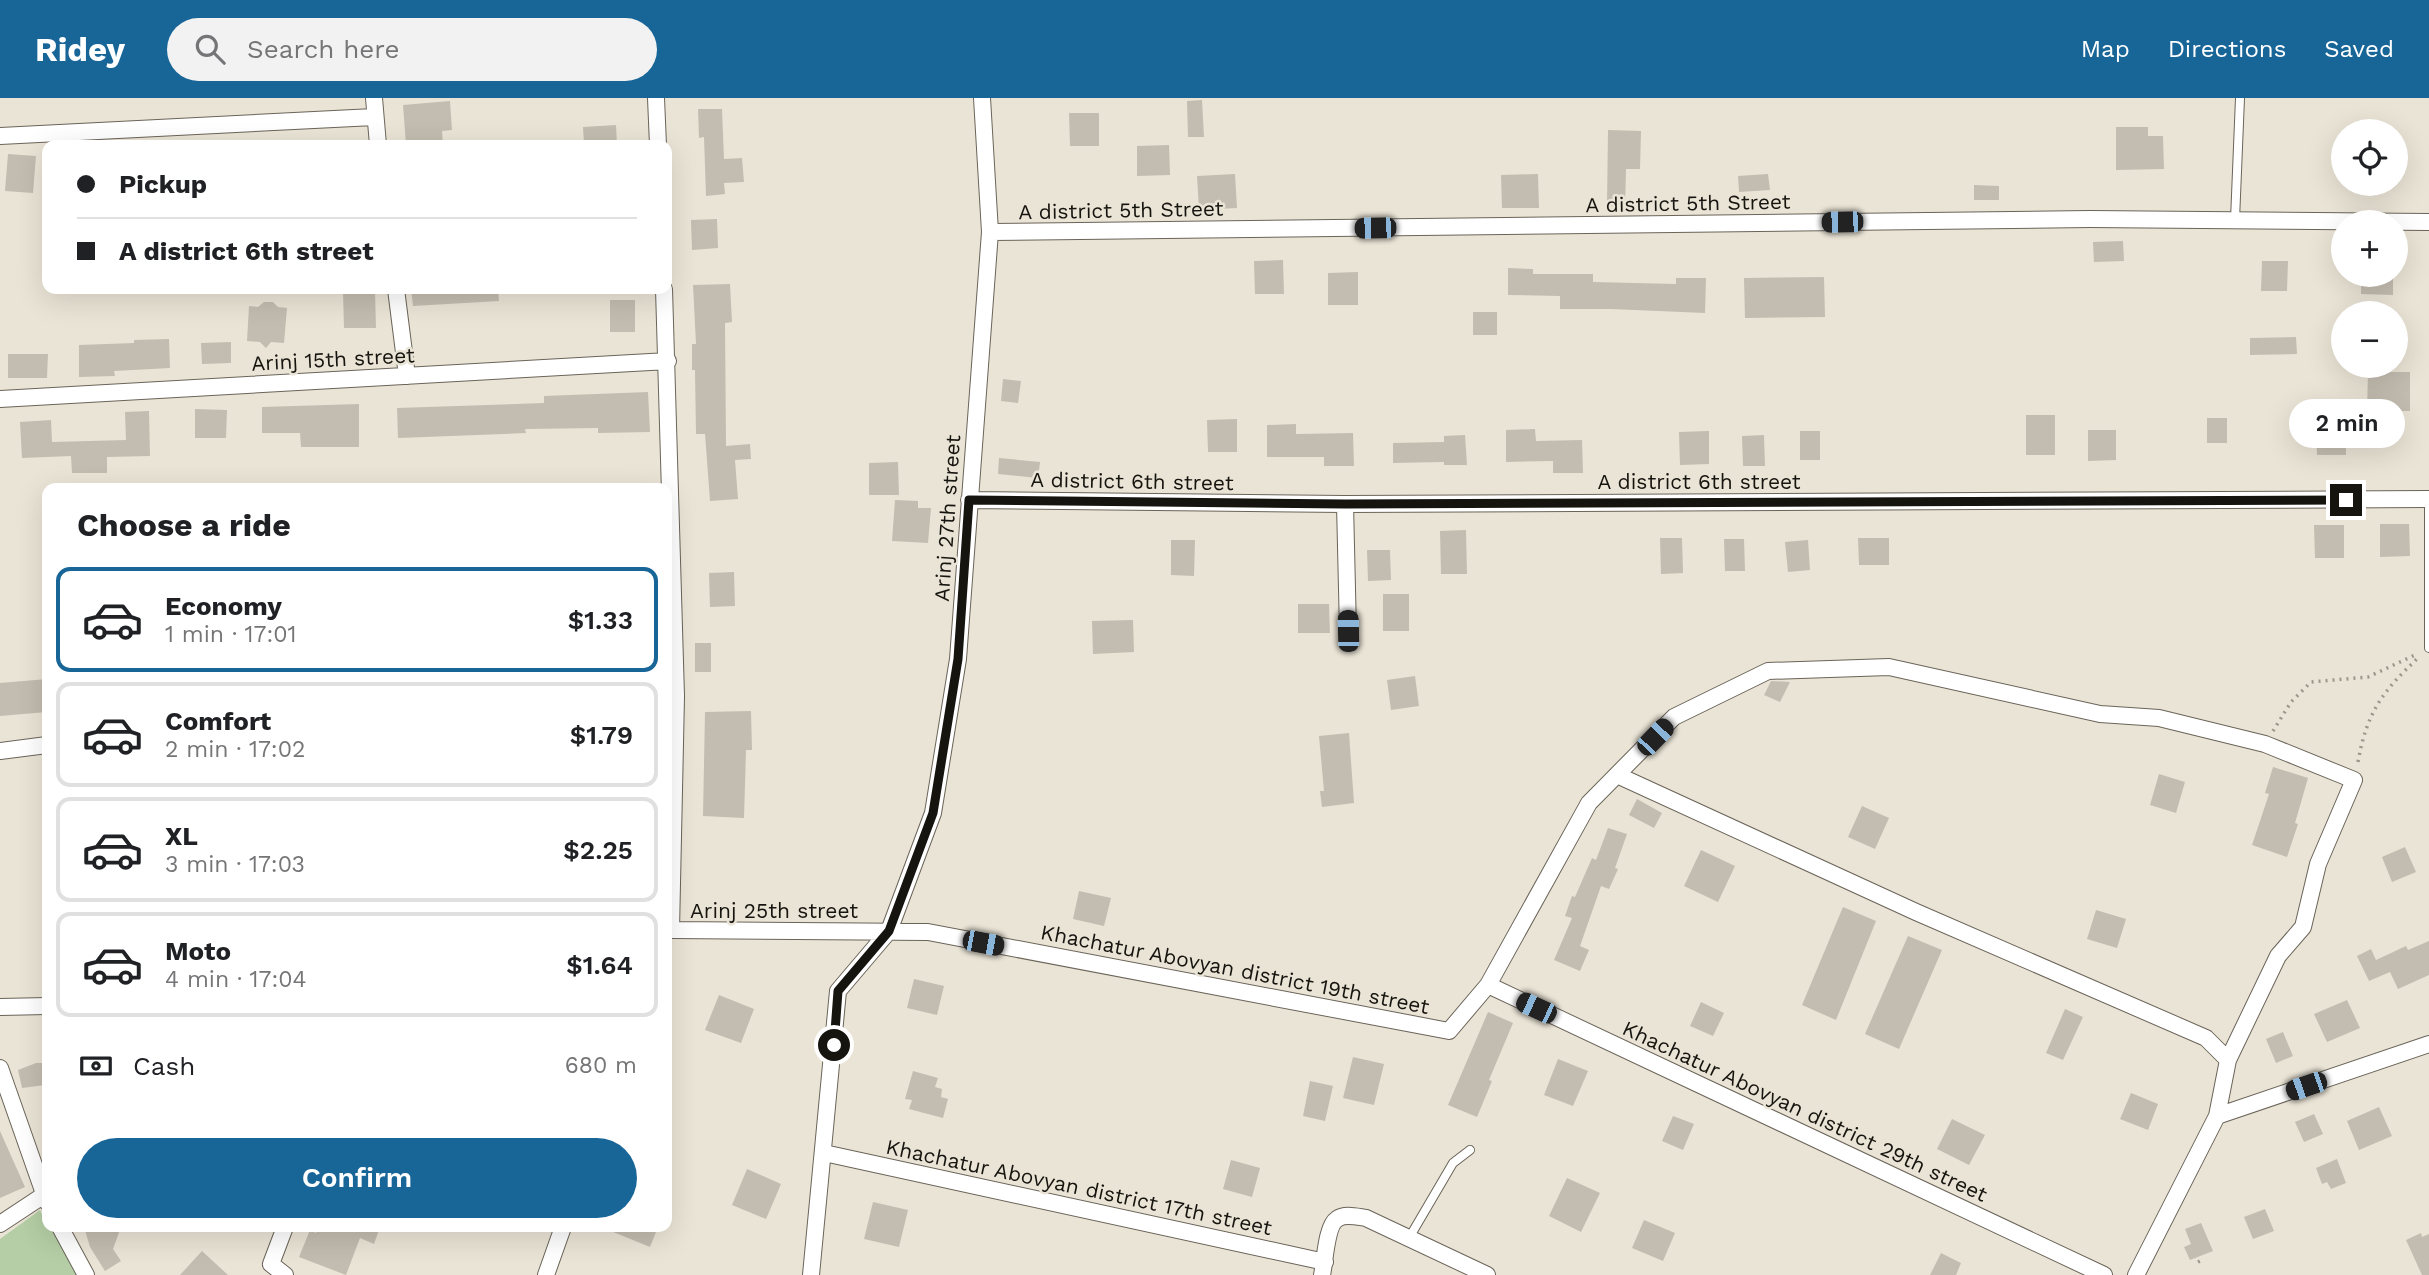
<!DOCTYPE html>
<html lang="en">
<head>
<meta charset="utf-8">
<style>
  :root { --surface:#fff; --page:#f2f2f2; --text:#202124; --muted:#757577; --line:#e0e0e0; --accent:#186598 }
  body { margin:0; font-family:"Work Sans",sans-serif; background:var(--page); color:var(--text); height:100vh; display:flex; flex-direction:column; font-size:26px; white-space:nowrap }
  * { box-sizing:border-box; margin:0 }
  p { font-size:23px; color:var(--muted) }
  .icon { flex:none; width:38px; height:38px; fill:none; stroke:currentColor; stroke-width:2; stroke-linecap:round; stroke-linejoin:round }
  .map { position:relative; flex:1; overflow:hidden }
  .side { position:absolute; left:42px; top:385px; width:630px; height:749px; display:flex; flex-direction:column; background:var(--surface); border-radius:14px; box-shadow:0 7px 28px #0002 }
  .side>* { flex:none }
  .top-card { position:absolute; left:42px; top:42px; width:630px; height:154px; border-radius:14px; box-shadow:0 7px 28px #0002; display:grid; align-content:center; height:154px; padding:0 35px; background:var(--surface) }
  .fabs { position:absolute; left:2331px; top:21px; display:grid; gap:14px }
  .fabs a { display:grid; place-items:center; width:77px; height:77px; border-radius:50%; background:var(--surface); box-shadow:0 7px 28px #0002; font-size:35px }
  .end { position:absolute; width:32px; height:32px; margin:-16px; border:9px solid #16140f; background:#fff; box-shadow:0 0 0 4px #fff }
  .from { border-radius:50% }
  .bubble { position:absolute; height:49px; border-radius:24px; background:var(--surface); box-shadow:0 7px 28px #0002; font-size:23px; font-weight:600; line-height:49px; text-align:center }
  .car { position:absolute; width:21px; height:42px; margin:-21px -10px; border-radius:9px; box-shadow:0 0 5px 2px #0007; background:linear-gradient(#222 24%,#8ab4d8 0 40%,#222 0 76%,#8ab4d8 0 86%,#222 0) }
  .top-card b { display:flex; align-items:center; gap:24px; height:66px; font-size:26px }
  .top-card b+b { border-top:2px solid var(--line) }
  .top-card i { width:18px; height:18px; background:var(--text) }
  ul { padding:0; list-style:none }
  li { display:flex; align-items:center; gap:21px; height:105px; margin:0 14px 10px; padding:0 21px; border:4px solid var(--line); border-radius:14px }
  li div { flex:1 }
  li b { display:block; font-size:26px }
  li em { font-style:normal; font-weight:600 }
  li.current { border-color:var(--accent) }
  li>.icon { width:63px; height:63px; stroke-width:1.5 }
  h2 { padding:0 35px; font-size:32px; line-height:84px }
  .pay { display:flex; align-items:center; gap:18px; height:77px; padding:0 35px; font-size:26px }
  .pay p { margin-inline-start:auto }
  .cta { display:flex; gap:14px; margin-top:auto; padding:14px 35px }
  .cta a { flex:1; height:80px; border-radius:42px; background:var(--accent); color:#fff; font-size:28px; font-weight:600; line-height:80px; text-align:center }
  header { display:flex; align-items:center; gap:42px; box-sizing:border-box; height:98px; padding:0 35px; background:var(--accent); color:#fff }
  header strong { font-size:33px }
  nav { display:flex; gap:38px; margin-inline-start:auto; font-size:24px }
  .search { width:490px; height:63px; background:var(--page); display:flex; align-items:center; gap:18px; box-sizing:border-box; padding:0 24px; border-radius:38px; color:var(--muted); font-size:26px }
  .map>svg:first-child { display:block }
</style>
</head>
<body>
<header>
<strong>Ridey</strong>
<div class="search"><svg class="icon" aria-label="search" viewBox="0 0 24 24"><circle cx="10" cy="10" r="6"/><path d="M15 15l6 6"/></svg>Search here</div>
<nav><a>Map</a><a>Directions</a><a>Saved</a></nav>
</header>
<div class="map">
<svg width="2429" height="1177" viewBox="0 0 2429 1177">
  <rect width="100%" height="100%" fill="#eae4d6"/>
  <path fill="#b5cea5" d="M40 1112 47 1129H50L79 1177H0V1141Z"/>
  <path fill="#c3bcb0" d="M1202 2 1204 39H1188L1187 3Z
    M450 3 452 32 442 33 443 47H406L403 7Z
    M698 11H722L724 61 742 60 744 84 724 85 725 96 706 98 704 39 699 40Z
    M1069 15H1099V48H1070Z
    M616 27 617 47H584L583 29Z
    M2116 29H2148V38H2163L2164 71 2116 72Z
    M1608 32 1641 33 1640 71H1626L1625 109 1607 108Z
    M1169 47 1170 77 1137 78V48Z
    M8 56 36 58 33 95 5 93Z
    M1235 76 1237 110 1199 112 1197 78Z
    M1538 76 1539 110H1502L1501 77Z
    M1768 76 1770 92 1739 94 1738 78Z
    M1974 87 1999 88V102H1974Z
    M717 121 718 150 692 152 691 122Z
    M2123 143 2124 163 2094 164 2093 144Z
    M1283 162 1284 196H1255L1254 163Z
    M2262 163H2288L2287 193H2261Z
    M1508 170 1533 171V176H1593V184L1676 186V180H1706L1705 215 1611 211H1560V198L1508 197Z
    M1358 174V207H1328V175Z
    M2361 177H2393V197L2361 196Z
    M1824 179 1825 219 1745 220 1744 180Z
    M730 186 732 224 725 225 726 348 750 346 751 361 735 362 738 401 710 403 705 336H696L695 272H692V246H696L693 187Z
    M411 191H498L499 203 413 208Z
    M375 193 376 230H344L343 194Z
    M610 202H635V234H610Z
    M264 204H273L278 209 287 210 284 245 271 244 266 250 260 244 247 243 249 208 258 209Z
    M1473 214H1497V237H1473Z
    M2296 239 2297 256 2250 257V240Z
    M169 241 170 270 114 273 115 278 79 279V247L134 245V242Z
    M231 244V265L202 266 201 245Z
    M8 256H48L47 280H8Z
    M2368 274H2410V313H2367Z
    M1003 281 1021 283 1018 305 1001 303Z
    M648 294 650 334 598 335V330L525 331 526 335 398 340 397 310 544 305V298Z
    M359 306V349H301L300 335H262V309Z
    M195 311 227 312 226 340H195Z
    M149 313 150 358 107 359V375H72L71 358 22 360 20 324 51 322 52 344 126 342 125 314Z
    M2026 317H2055V357H2026Z
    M2207 320H2227V345H2207Z
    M1237 321V354H1208L1207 322Z
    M2316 324H2346V357H2317Z
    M1296 326V336L1353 335 1354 368H1324V359H1267V327Z
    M1535 331 1536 343 1582 342 1583 375H1553V363L1506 364V332Z
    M2088 332H2116V362L2088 363Z
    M1709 333V366L1680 367 1679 334Z
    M1800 333H1820V362H1800Z
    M1465 337 1467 367H1444V364L1393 365V345L1444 344V338Z
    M1764 337 1765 368H1743L1742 338Z
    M999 360 1040 364 1038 380 998 376Z
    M898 364 899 397H869V365Z
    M895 402 918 403V410H931L928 445 892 443Z
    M2380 426H2409L2410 458 2380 459Z
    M2314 427H2344V460H2315Z
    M1466 432 1467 476H1441L1440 433Z
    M1660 440H1682L1683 475 1661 476Z
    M1858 440H1889V467H1859Z
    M1724 441H1744L1745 473H1725Z
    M1171 442H1195L1194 478 1171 477Z
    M1808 442 1810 472 1788 474 1785 444Z
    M1367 452H1390L1391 482 1368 483Z
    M734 474 735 508 710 509 709 475Z
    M1383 496H1409V533H1383Z
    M1298 506H1329L1330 535H1298Z
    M1133 522 1134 554 1093 556 1092 523Z
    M695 545H711V574H695Z
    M1415 578 1419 608 1391 612 1387 582Z
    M47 581V614L0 618V585Z
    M1771 583 1790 584 1780 604 1764 597Z
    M751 613 752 652H746L744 720 703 718 705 614Z
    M1349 635 1354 705 1322 709 1320 693H1324L1319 638Z
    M2273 669 2308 680 2295 725 2298 726 2287 759 2252 747 2269 696 2265 695Z
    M2159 676 2185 684 2176 715 2150 707Z
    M1637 701 1662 715 1654 730 1629 717Z
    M1862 708 1889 720 1875 751 1848 739Z
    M1608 730 1627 736 1615 770 1618 771 1609 791 1601 788 1580 848 1589 852 1580 873 1554 862 1572 820 1565 818 1572 798 1575 799 1592 760 1596 762Z
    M2405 749 2416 774 2392 784 2382 759Z
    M1701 752 1735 768 1718 804 1684 788Z
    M1079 793 1111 800 1104 828 1073 821Z
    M1843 809 1876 823 1836 922 1802 907Z
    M2096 812 2126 821 2117 850 2087 841Z
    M1908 838 1942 852 1899 951 1865 936Z
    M2429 843V877L2398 891 2390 874 2369 883 2357 858 2371 851 2376 862 2406 848 2408 852Z
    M914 881 944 888 937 917 907 910Z
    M719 897 754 911 741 945 705 932Z
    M2347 902 2360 930 2327 944 2314 916Z
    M1701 904 1724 915 1713 938 1690 928Z
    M2065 911 2083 919 2063 962 2046 955Z
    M1488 914 1513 925 1489 982 1492 983 1477 1019 1448 1007Z
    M2283 934 2293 958 2276 965 2266 941Z
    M1353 959 1384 966 1374 1007 1343 1000Z
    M1558 961 1588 973 1573 1008 1544 997Z
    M36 965H47V982H44L45 987 22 990 18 972Z
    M913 973 938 980 935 989 942 991 941 999 948 1001 943 1020 909 1011 912 1002 905 1001Z
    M1310 983 1333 988 1325 1023 1303 1018Z
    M2131 995 2158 1006 2148 1032 2120 1021Z
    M2379 1009 2392 1038 2359 1052 2347 1023Z
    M2314 1016 2323 1036 2304 1044 2295 1024Z
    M1673 1018 1694 1026 1683 1052 1662 1043Z
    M1952 1021 1985 1037 1969 1067 1937 1051Z
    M0 1033 25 1089 0 1100Z
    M2337 1061 2346 1085 2331 1091 2327 1084 2322 1086 2316 1070Z
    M1231 1062 1260 1070 1252 1099 1223 1091Z
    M747 1071 781 1086 766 1121 732 1107Z
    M1567 1080 1600 1095 1581 1134 1549 1118Z
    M873 1104 908 1112 899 1149 864 1141Z
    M2265 1111 2274 1133 2253 1141 2244 1119Z
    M1644 1122 1675 1135 1663 1163 1632 1150Z
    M2201 1125 2213 1153 2190 1162 2184 1149 2191 1146 2185 1131Z
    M84 1129H121L113 1151 121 1163 105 1173 90 1149Z
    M318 1129H380L374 1146 360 1140 346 1177 299 1159 310 1132 316 1135Z
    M601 1129H658L650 1149Z
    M2421 1135 2422 1139 2429 1136V1177H2422L2406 1142Z
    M202 1153 228 1177H180Z
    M1941 1155 1961 1165 1956 1177H1930Z"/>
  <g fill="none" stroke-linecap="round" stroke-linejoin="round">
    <g stroke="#6a6459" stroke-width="10">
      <path id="service" d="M2235 122 2240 0
        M2429 550V401
        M1409 1140 1453 1065 1470 1052"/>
    </g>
    <g stroke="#6a6459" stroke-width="18">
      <path id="minor" d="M374 0 378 47
        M656 0 658 47
        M0 38 374 19
        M990 134 2090 121 2429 124
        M396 191 407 278
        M664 191 676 598 671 832 928 834 1449 933 1488 887 1589 705 1674 619 1768 573 1889 569 2100 616 2159 620 2265 646 2354 682 2318 766 2303 829 2278 858 2228 962 2217 1018 2136 1177
        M0 301 668 263
        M969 402 1345 406 2429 401
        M1345 406 1348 533
        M0 653 47 647
        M1617 677 1916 814 2206 940 2228 962
        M1488 887 2104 1177
        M0 909 47 908
        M0 970 47 1104
        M2217 1018 2429 946
        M824 1055 1325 1164
        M0 1126 44 1097
        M60 1129 86 1177
        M285 1129 271 1166 285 1177
        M546 1177 563 1129
        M811 1177 838 893 889 833 933 715 958 561 990 134 982 0
        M1322 1177C1325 1164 1326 1128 1337 1121 1345 1115 1358 1119 1366 1120L1487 1177"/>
    </g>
    <path stroke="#9b978c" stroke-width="3.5" stroke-dasharray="2 5" stroke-linecap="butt" d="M2273 633 2291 604 2311 584 2368 579 2417 556
      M2358 664C2367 613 2383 593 2419 559
      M2198 1164 2202 1162"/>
    <use href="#service" stroke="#fff" stroke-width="8"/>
    <use href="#minor" stroke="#fff" stroke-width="16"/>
  </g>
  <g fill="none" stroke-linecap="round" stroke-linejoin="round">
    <path stroke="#16140f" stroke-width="9" d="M834 947 838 893 889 833 933 715 958 561 969 402 1345 406 2346 402"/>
  </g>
  <g text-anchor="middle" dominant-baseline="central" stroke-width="5" stroke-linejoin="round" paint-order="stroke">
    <g font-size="21" fill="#16140f" stroke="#eae4d6">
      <text transform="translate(1688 105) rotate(-1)">A district 5th Street</text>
      <text transform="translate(1121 112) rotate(-1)">A district 5th Street</text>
      <text transform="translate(333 261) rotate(-3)">Arinj 15th street</text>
      <text transform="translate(1132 383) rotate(1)">A district 6th street</text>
      <text x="1699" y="383">A district 6th street</text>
      <text transform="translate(947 420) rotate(-86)">Arinj 27th street</text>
      <text x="774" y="812">Arinj 25th street</text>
      <text transform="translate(1235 871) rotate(11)">Khachatur Abovyan district 19th street</text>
      <text transform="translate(1805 1013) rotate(25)">Khachatur Abovyan district 29th street</text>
      <text transform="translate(1079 1089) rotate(12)">Khachatur Abovyan district 17th street</text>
    </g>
  </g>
</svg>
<div class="fabs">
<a><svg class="icon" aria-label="locate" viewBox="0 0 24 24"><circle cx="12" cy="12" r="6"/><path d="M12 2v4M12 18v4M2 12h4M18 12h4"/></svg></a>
<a>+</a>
<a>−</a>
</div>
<i class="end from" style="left:834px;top:947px"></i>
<i class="end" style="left:2346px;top:402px"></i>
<div class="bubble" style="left:2289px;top:301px;width:116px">2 min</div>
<i class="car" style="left:1842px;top:124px;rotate:269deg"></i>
<i class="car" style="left:1375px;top:130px;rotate:269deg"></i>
<i class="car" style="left:1348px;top:533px;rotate:359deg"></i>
<i class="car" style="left:1655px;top:639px;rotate:44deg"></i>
<i class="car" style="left:983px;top:845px;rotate:101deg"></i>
<i class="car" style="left:1536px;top:910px;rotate:295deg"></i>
<i class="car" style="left:2306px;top:988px;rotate:251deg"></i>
<div class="top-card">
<b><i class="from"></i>Pickup</b>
<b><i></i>A district 6th street</b>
</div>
<section class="side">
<h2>Choose a ride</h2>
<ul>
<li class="current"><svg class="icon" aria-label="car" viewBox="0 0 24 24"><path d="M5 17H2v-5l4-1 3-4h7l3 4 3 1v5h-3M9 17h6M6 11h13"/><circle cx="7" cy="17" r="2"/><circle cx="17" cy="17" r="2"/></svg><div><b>Economy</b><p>1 min · 17:01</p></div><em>$1.33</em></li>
<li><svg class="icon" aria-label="car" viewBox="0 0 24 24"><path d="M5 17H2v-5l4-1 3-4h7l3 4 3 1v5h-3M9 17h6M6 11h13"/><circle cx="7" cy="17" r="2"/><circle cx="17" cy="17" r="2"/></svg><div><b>Comfort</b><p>2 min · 17:02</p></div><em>$1.79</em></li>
<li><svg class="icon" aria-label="car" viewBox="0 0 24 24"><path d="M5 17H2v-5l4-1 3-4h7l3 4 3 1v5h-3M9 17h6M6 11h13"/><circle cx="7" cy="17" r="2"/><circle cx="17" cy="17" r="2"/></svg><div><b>XL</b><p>3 min · 17:03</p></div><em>$2.25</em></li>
<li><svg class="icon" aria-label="car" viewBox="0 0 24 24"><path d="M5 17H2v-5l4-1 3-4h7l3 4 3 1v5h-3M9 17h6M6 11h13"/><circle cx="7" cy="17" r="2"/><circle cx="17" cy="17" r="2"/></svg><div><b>Moto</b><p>4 min · 17:04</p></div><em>$1.64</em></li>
</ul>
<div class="pay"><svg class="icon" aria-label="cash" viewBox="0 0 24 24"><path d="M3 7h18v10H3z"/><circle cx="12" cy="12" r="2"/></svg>Cash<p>680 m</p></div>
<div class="cta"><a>Confirm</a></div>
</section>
</div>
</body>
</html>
